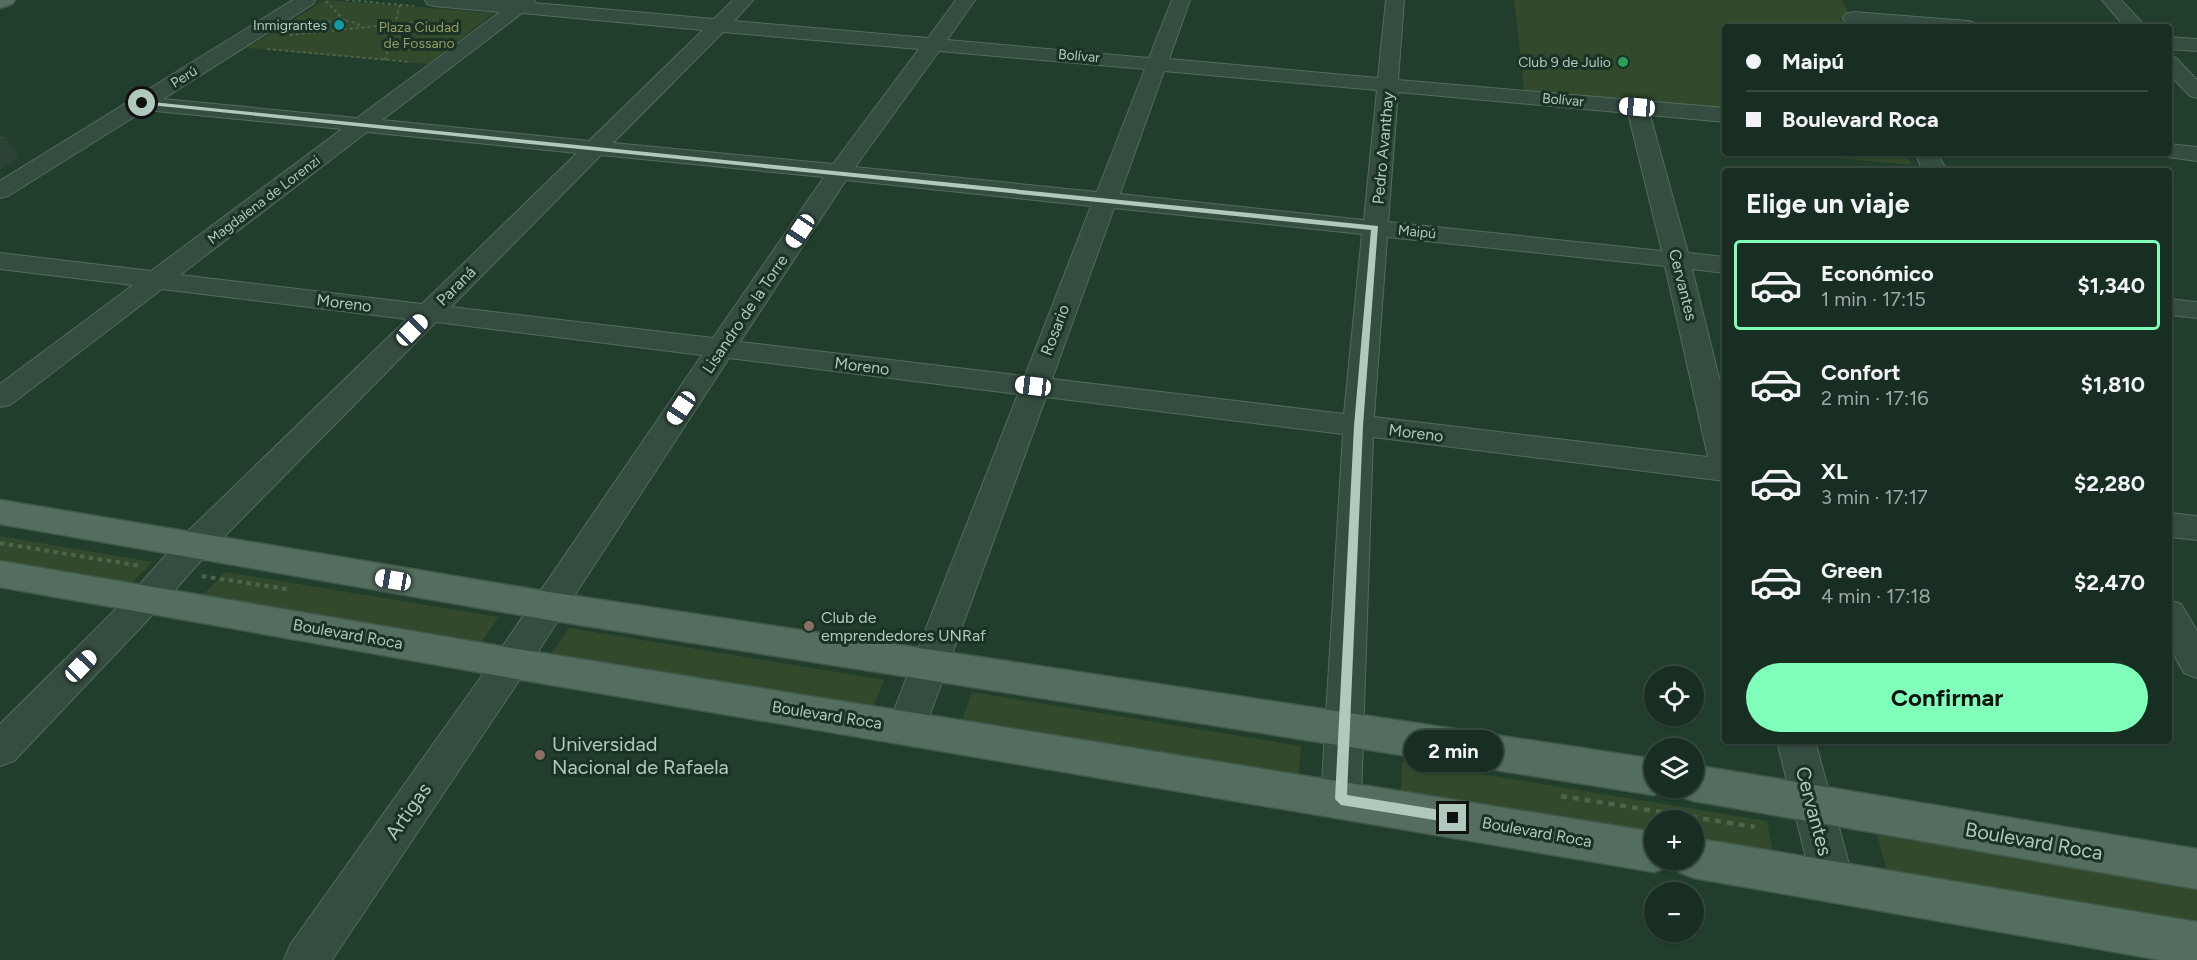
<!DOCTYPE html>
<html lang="es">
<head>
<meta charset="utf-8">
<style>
  :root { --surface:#192e22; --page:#22362a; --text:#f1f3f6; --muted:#9fa8a5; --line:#374a40; --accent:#7fffba }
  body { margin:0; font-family:Figtree,sans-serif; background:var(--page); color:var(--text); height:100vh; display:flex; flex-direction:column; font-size:22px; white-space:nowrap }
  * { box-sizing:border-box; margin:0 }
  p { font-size:20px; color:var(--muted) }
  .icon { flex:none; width:33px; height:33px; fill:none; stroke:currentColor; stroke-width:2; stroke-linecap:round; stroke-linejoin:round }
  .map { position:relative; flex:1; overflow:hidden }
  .sheet { position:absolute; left:1722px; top:168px; width:450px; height:576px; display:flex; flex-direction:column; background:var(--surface); border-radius:6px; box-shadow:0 2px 4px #0004,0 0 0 2px var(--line) }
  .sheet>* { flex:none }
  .top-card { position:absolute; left:1722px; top:24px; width:450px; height:132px; border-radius:6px; box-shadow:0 2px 4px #0004,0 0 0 2px var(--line); display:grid; align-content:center; height:132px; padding:0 24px; background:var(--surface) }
  .controls { position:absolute; left:1644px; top:666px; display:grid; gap:12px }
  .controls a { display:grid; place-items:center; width:60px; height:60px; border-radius:50%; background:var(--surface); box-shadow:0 2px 4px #0004,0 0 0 2px var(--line); font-size:30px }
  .end { position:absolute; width:27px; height:27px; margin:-14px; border:8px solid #b0c9bc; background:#111; box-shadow:0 0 0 3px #111 }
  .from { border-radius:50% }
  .bubble { position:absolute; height:42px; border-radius:21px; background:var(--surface); box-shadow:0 2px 4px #0004,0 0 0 2px var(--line); font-size:20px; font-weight:700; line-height:42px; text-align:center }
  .car { position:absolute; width:18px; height:36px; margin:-18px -9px; border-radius:8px; box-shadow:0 0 4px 2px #0007; background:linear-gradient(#fff 24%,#345 0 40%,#fff 0 76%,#345 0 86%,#fff 0) }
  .top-card b { display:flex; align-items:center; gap:21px; height:57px; font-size:22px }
  .top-card b+b { border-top:2px solid var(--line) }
  .top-card i { width:15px; height:15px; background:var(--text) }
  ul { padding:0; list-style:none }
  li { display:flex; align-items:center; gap:18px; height:90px; margin:0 12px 9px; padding:0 12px; border:3px solid transparent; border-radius:6px }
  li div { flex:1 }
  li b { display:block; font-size:22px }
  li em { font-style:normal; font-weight:700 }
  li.current { border-color:var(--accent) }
  li>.icon { width:54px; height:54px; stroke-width:1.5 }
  h2 { padding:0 24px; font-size:27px; line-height:72px }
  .button { display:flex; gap:12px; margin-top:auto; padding:12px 24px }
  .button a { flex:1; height:69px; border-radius:36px; background:var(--accent); color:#111; font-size:24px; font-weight:700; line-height:69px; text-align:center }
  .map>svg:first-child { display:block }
</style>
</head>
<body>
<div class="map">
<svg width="2197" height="960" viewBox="0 0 2197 960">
  <rect width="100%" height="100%" fill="#213e2d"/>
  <path fill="#324a2b" d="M325 0 494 13 428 64 247 48Z
    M1514 0H1841L1858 27H1725V115L1525 96Z
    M1824 153H1905L1912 165 1826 157Z
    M0 536 153 562 126 588 0 566Z
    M225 572 499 617 478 646 200 598Z
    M569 628 884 680 871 711 550 656Z
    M972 692 1301 746 1298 780 961 723Z
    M1402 761 1767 821 1774 858 1694 845V820H1654V838L1401 796Z
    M1877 835 2197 886V924L1888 874Z"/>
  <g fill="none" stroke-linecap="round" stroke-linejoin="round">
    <g stroke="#536b5e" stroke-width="2">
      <path id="minor" d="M293 0H315L313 4 163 99 357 118 500 12 434 6 427 4 425 0H535L534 3 714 19 733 0H753L734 21 928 38 956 0H975L947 40 1149 58 1172 0H1190L1169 59 1378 78 1386 0H1404L1398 80 1725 108V122L1650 115 1688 253 1725 257V273L1692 269 1725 402V481L1373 437 1361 799 1355 812 1341 817 1327 812 1321 799 1343 434 1046 397 925 728 919 739 906 744 893 739 887 728 1018 394 729 358 524 673 332 960H284L290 945 498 653 702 355 436 322 205 556 158 609 14 761 0 766V724L134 591 181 538 407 319 162 289 10 405 0 407V384L133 285 0 269V253L151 271 342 129 145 110 8 196 0 198V181ZM522 13 703 30 589 141 382 120ZM723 32 919 49 833 164 613 143ZM939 51 1145 69 1097 192 855 167ZM1164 71 1377 90 1364 220 1120 194ZM1398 92 1628 113 1662 251 1388 222ZM367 132 577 153 422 304 180 275ZM601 155 824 177 713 338 451 307ZM846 180 1091 206 1025 376 740 342ZM1114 208 1362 234 1344 414 1052 379ZM1387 237 1665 266 1708 457 1374 417Z
        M2102 0H2121L2146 27H2125Z
        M1853 12 1968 21 1975 23 1978 27H1894L1846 22 1843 18 1846 14Z
        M2169 37 2197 39V51L2169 49Z
        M2169 56 2176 58 2197 80V98L2190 96 2169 74Z
        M2169 144 2197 147V161L2161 156 2159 153H2169Z
        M1915 153H1937L1947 171H1923Z
        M2169 299 2197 302V318L2169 315Z
        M2169 513 2197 516V540L2169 537Z
        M2169 600 2181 604 2197 631V678L2184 673 2169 646Z
        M1777 741H1815L1854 882 1848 896 1833 902 1818 896 1812 882Z"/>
    </g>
    <g stroke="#41594c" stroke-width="3">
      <path id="major" d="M0 0H15L12 4 0 8Z
        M0 500 549 592 1654 759V788H1670L1654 795 549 620 0 524Z
        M0 561 511 648 1654 832V860H1672L1669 866 1654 872 511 678 0 587Z
        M1694 765 2197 849V889L1694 801 1679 796 1675 788H1694Z
        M1694 838 2197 922V960H2161L1694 878 1679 872 1673 860H1694Z"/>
    </g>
    <path stroke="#4c654b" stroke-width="2" stroke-dasharray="3 3" stroke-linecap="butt" d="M346 0 414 6
      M326 1 345 21
      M300 33C316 23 347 13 362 28
      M290 35 434 20
      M267 49 411 62
      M385 60 400 5
      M1880 153 1906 155"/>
    <path stroke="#4c654b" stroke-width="4" stroke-dasharray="4.5 4.5" stroke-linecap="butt" d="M0 543 141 566
      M202 576 287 589"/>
    <path stroke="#4c654b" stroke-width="4.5" stroke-dasharray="6 6" stroke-linecap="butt" d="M1561 796 1755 827"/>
    <use href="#minor" fill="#354d40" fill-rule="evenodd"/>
    <use href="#major" fill="#536e5e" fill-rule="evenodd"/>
  </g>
  <path fill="#2a4134" d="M6 137 20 158 0 170V140Z"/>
  <path fill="#3c5d4b" stroke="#2a4134" stroke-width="1.5" d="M0 136 6 137 0 140Z"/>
  <path fill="#b0c9bc" d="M142 101 1378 226 1363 426 1347 795 1453 812 1457 814 1459 818 1457 822 1453 823 1341 805 1335 799 1354 426 1371 230 140 104Z"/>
  <circle fill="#0f9aa8" stroke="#1a3225" stroke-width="2" cx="339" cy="25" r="6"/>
  <circle fill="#2e9e5b" stroke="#1a3225" stroke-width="2" cx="1623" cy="62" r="6"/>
  <g fill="#8d6e63" stroke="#1a3225" stroke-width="2">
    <circle cx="809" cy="626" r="6"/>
    <circle cx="540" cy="755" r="6"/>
  </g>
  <g text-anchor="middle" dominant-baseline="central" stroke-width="6" stroke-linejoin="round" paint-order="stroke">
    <g font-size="14" fill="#b0c9bc" stroke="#1a3225" text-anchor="end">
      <text x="327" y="25">Inmigrantes</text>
      <text x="1611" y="62">Club 9 de Julio</text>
    </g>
    <g font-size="14" fill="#989c65" stroke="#1a3225">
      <text x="419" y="27">Plaza Ciudad<tspan x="419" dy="16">de Fossano</tspan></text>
    </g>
    <g font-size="14" fill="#b0c9bc" stroke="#1a3225">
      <text transform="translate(1079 56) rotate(5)">Bolívar</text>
      <text transform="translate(184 77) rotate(-32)">Perú</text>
      <text transform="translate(1563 100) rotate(5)">Bolívar</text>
      <text transform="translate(264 200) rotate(-37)">Magdalena de Lorenzi</text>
      <text transform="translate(1417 232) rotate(6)">Maipú</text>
    </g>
    <g font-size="16" fill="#b0c9bc" stroke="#1a3225">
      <text transform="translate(1383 148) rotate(-85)">Pedro Avanthay</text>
      <text transform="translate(1683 285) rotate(76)">Cervantes</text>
      <text transform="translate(456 286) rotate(-45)">Paraná</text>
      <text transform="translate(344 303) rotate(7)">Moreno</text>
      <text transform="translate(745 314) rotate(-56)">Lisandro de la Torre</text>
      <text transform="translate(1055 330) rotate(-69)">Rosario</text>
      <text transform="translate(862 366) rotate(7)">Moreno</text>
      <text transform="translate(1416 433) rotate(7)">Moreno</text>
      <text transform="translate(348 634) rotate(10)">Boulevard Roca</text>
      <text transform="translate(827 715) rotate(9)">Boulevard Roca</text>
      <text transform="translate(1537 832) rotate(10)">Boulevard Roca</text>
    </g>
    <g font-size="16" fill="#b0c9bc" stroke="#1a3225" text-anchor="start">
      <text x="821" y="617">Club de<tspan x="821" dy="18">emprendedores UNRaf</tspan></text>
    </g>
    <g font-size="20" fill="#b0c9bc" stroke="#1a3225" text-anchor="start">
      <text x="552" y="744">Universidad<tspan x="552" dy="23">Nacional de Rafaela</tspan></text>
    </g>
    <g font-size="20" fill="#b0c9bc" stroke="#1a3225">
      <text transform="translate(408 811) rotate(-55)">Artigas</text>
      <text transform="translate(1814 811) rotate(75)">Cervantes</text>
      <text transform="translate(2034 841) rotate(10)">Boulevard Roca</text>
    </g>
  </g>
</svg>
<div class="controls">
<a><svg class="icon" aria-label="locate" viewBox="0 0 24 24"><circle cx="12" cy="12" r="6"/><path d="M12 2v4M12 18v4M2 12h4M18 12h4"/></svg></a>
<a><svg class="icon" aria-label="layers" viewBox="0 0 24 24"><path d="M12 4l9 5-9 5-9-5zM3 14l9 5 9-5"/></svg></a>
<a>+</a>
<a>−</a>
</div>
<i class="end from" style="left:142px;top:103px"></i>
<i class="end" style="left:1453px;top:818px"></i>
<div class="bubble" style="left:1404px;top:730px;width:99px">2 min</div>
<i class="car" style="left:1637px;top:107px;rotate:275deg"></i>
<i class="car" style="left:800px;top:231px;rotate:214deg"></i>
<i class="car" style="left:412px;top:330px;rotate:45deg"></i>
<i class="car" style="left:1033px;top:386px;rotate:277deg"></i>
<i class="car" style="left:681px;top:408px;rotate:214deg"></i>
<i class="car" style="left:393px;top:580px;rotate:280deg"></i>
<i class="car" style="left:81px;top:666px;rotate:44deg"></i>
<div class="top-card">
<b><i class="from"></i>Maipú</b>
<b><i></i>Boulevard Roca</b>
</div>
<section class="sheet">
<h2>Elige un viaje</h2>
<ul>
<li class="current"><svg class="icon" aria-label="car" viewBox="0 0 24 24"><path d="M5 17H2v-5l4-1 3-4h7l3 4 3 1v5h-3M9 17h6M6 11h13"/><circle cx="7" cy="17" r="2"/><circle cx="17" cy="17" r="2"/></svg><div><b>Económico</b><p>1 min · 17:15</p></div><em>$1,340</em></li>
<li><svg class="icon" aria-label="car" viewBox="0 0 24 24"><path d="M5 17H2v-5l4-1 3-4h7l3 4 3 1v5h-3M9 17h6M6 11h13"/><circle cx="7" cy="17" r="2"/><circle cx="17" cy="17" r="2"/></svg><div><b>Confort</b><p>2 min · 17:16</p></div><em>$1,810</em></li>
<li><svg class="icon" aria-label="car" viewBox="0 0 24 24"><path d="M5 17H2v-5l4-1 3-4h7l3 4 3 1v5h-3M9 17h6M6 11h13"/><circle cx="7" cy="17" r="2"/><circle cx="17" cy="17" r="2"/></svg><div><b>XL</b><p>3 min · 17:17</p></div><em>$2,280</em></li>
<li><svg class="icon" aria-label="car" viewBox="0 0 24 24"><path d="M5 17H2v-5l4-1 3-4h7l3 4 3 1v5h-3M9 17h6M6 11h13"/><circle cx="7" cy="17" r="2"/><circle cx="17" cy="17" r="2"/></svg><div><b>Green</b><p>4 min · 17:18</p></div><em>$2,470</em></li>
</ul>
<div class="button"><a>Confirmar</a></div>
</section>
</div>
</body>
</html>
